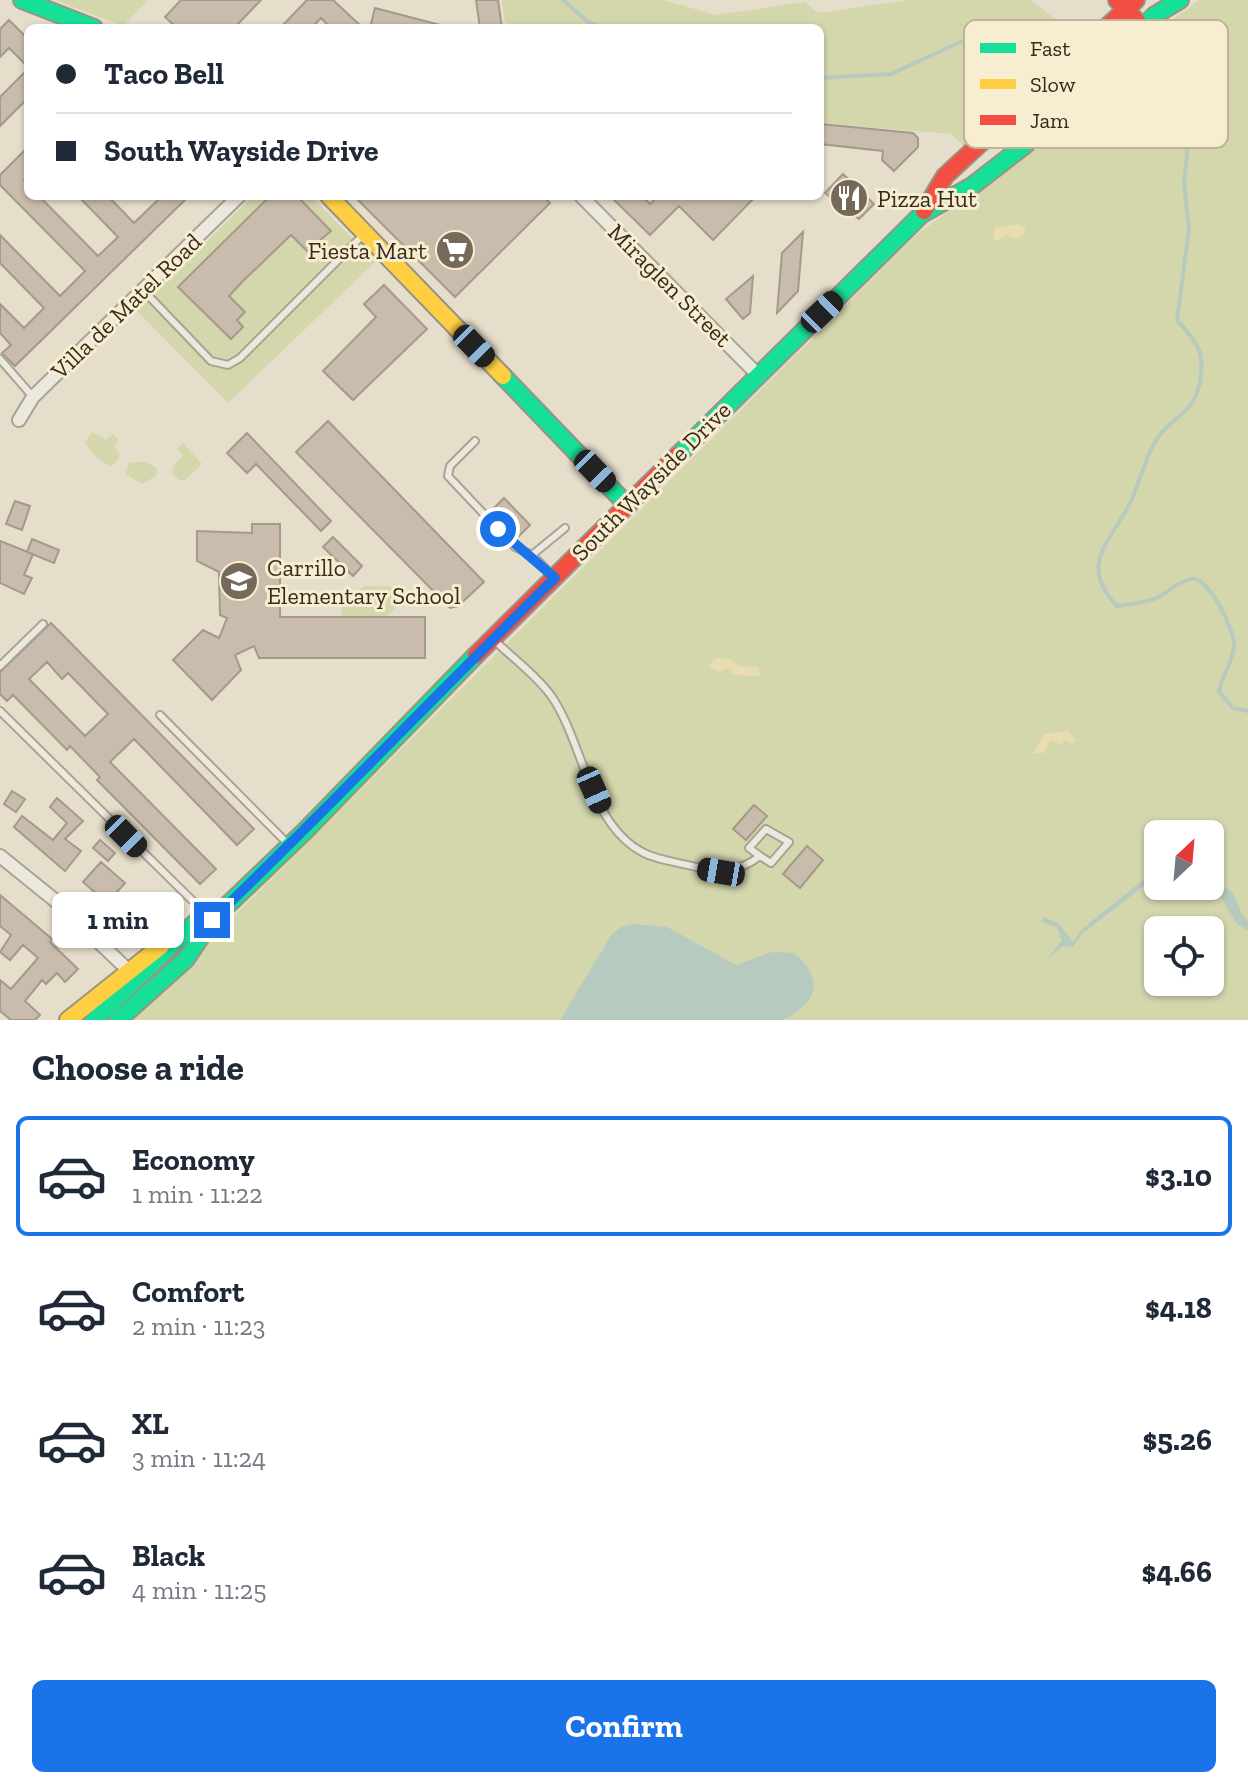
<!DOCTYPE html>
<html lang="en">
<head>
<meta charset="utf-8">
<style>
  :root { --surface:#fff; --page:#f6f6f7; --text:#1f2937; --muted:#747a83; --line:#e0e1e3; --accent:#1a73e8 }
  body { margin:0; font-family:"Zilla Slab",serif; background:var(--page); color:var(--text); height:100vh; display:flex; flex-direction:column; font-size:30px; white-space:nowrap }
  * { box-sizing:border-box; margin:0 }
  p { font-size:26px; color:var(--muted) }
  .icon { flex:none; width:44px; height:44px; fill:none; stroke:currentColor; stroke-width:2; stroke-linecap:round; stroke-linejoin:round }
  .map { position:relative; height:1020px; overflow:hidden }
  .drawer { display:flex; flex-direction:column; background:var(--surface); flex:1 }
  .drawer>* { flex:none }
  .hud { position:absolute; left:24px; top:24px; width:800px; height:176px; border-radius:12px; box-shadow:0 2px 6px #0004; display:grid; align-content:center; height:176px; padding:0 32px; background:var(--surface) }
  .needle { width:52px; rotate:26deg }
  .fabs { position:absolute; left:1144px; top:820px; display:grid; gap:16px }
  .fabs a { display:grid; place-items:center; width:80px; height:80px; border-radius:12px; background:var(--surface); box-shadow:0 2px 6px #0004; font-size:40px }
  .end { position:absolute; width:36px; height:36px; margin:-18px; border:10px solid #1a73e8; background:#fff; box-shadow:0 0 0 4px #fff }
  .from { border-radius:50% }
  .bubble { position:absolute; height:56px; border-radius:12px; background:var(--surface); box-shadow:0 2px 6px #0004; font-size:26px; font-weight:700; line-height:56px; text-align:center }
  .car { position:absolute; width:24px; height:48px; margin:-24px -12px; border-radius:10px; box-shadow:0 0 6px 2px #0007; background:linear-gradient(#222 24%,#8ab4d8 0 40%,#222 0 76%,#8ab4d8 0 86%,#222 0) }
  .hud b { display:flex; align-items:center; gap:28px; height:76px; font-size:30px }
  .hud b+b { border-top:2px solid var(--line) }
  .hud i { width:20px; height:20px; background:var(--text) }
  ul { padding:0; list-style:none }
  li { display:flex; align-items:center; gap:24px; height:120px; margin:0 16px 12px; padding:0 16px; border:4px solid transparent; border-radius:12px }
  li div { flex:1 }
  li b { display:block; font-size:30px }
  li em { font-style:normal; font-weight:700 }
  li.selected { border-color:var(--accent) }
  li>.icon { width:72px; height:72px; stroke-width:1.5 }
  h2 { padding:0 32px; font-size:36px; line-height:96px }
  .button { display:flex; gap:16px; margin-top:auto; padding:16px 32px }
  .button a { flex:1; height:92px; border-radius:12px; background:var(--accent); color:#fff; font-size:32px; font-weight:700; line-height:92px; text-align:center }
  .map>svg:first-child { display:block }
</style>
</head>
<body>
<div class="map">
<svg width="1248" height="1020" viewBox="0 0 1248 1020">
  <rect width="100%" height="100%" fill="#e5decb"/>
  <path fill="#d4d6ac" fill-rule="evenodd" d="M55 0H148L123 26Z
    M502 0H663L716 15 805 2 818 13 908 0H1030L1077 35 964 147 952 134 820 123V28H519L505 22Z
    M1199 0H1248V1020H130L915 236 1047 139 1164 26ZM1158 834H1210V886H1158ZM1158 930H1210V982H1158Z
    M253 196H311L375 262 228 403 137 311Z
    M92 432 106 440 113 434 119 440 114 447 119 452V459L111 466 99 460 85 443Z
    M183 443 202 464 185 480H179L172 473 173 466 183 456 177 449Z
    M129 462H146L157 468 156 476 142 484 126 474Z
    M364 586 394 587 405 598 387 617H341L342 604Z"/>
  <path fill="#eadcb1" d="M1018 224 1026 228 1023 236 1013 239 1007 235 997 241 993 239 995 228Z
    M728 658 739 666 758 667 760 676 734 675 727 668 721 672 709 668 714 659Z
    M1068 731 1076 740 1073 745 1065 740 1060 745 1050 740 1044 753H1033L1044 734Z"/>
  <path fill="#b7cabf" d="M1158 868V875L1083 933 1073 947 1063 946 1045 961 1062 940 1056 927 1042 922 1044 917 1059 924 1073 942 1082 929Z
    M1221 886C1240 890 1235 911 1248 921V931L1236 923 1218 892Z
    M634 924 667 927 736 965 772 952 794 953C826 981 817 1003 783 1020H560L612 934 621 927Z"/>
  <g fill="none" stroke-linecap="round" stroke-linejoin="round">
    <path stroke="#b7cabf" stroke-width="4" d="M563 0 587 21 602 28
      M820 78 891 74 980 33 1003 31 1015 34 1059 63
      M1094 84 1118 98 1175 109 1186 120 1189 135 1184 183 1189 230 1177 320C1183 327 1191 335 1196 344 1206 360 1201 393 1189 407 1178 419 1163 427 1155 442 1145 460 1140 480 1132 499 1113 540 1076 563 1117 606 1131 604 1146 603 1159 597 1169 591 1179 581 1191 579 1208 575 1235 630 1234 646 1233 663 1222 674 1219 692L1233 708 1248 711"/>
  </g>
  <path fill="#c9bcac" stroke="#a5998a" stroke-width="2" fill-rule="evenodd" d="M181 0H261L234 28H177L165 17Z
    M307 0H333L363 28H331L321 18 311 28H280Z
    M476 0H498L502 28H480Z
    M375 8 440 25 439 28H370Z
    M9 20 28 39V67L9 48 0 57V29Z
    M28 69V98L0 126V97Z
    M820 124 913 133 918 138V147L894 171 882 160 883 151 820 144Z
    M28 147V176L24 180 28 184V196H39L98 256 118 237 78 196H108L134 223 162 196H189L15 366 2 353 11 345 0 333V304L24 328 44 308 0 263V235L60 296 85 271 0 185V175Z
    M843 174 874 204 859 219 825 193Z
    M270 196H297L331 231 307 251 291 235 241 283 229 296 245 312 237 320 243 327 231 339 178 287Z
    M354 196H543L550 203 455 297Z
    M610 196H642L650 204 658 196H756L713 240 679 206 650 235Z
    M803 232 798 291 777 313 782 253Z
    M753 276 750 313 743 319 726 299Z
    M384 285 427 329 353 400 323 371 376 317 364 304Z
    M328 421 484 582 458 606 450 608 296 452Z
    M247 433 331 521 321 531 256 464 247 473 227 453Z
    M504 498 530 525 516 539 490 512Z
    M15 501 30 506 22 530 6 524Z
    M252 524H280V617H425V658H259L254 646 235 655 241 670 212 700 173 660 203 630 219 638 227 618 220 615 219 572 197 561V531L252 533Z
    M333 537 362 566 353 576 323 547Z
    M32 539 59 550 54 563 27 552Z
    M0 541 33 554 24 575 32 578 24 594 0 583Z
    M51 623 254 829 237 845 134 739 110 762 216 869 200 884 97 780 100 777 70 746 67 750 13 695 7 701 0 694V672ZM47 662 62 679 68 673 108 714 85 736 29 679Z
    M12 791 25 799 16 812 4 804Z
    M57 798 83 821 65 839 81 851 65 871 14 827 22 816 53 840 67 823 50 807Z
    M754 805 767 816 746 840 733 829Z
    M100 840 115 853 108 861 93 848Z
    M807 846 823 860 800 888 783 874Z
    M101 862 125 883 107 903 83 882Z
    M0 895 52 939 50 942 78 969 65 982 57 973 46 984 42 980 25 1001 40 1015 35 1020H11L0 1011V980L11 989 38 958 23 945 10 960 0 952 11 935 0 926Z"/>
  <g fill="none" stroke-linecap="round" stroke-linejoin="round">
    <g stroke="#aaa395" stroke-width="10">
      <path id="lane" d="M143 290 211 361 228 365 240 358 363 235
        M0 359 33 397
        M475 441 450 466 448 476 515 547 532 555 565 528
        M532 555 552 575
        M495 641C514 659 537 676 552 697 584 744 589 825 644 853 658 860 676 862 692 866 718 873 738 873 760 856L771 863 789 842 766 829 749 848 760 856
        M0 666 43 624
        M0 711 208 916
        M160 715 287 843"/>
    </g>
    <g stroke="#aaa395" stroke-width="16">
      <path id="street" d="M581 196 758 375
        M19 420 33 397 239 196
        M0 856 57 902 129 971"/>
    </g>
    <g stroke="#9a9284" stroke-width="20">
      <path id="fast" d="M22 0 94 28
        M503 376 628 506
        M678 455 922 214 972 186 1025 145 1155 15 1180 0
        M94 1020 196 922 212 920
        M118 1020 186 959 212 920 305 831 476 655"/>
    </g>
    <g stroke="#9a9284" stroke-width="20">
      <path id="slow" d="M329 196 503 376
        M68 1020 161 946"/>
    </g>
    <g stroke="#9a9284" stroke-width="20">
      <path id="jam" d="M1117 0 1143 28
        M924 211 945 176 1136 0
        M476 655 678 455"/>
    </g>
    <use href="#lane" stroke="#ede8de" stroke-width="6"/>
    <use href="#street" stroke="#ede8de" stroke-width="12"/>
    <use href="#fast" stroke="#16e098" stroke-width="16"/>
    <use href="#slow" stroke="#ffcf43" stroke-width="16"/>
    <use href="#jam" stroke="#f24e42" stroke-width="16"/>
  </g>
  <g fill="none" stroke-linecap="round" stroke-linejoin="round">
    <path stroke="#1a73e8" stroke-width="10" d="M212 920C329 808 439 691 555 578L498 529"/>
  </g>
  <defs>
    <g id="restaurant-disc" transform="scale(2)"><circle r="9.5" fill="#756a59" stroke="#f7edd0"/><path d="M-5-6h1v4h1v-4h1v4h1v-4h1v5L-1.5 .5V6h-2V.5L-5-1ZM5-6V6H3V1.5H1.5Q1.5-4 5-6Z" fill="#fff"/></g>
    <g id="supermarket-disc" transform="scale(2)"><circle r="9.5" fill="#756a59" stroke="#f7edd0"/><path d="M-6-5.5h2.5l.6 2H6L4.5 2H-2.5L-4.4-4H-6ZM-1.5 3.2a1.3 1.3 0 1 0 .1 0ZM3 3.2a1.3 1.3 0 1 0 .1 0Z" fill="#fff"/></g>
    <g id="school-disc" transform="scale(2)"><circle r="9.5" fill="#756a59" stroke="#f7edd0"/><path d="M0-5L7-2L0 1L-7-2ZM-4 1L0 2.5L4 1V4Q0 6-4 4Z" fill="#fff"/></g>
  </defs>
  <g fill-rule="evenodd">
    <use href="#restaurant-disc" x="849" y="198"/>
    <use href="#supermarket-disc" x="455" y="250"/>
    <use href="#school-disc" x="239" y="581"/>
  </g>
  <g text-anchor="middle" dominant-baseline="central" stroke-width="6" stroke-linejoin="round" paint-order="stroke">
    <g font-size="24" fill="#392b1c" stroke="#f7edd0" text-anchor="start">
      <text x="877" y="198">Pizza Hut</text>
      <text x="427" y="250" text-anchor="end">Fiesta Mart</text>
      <text x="267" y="567">Carrillo<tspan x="267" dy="28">Elementary School</tspan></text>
    </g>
    <g font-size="24" fill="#392b1c" stroke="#f7edd0">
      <text transform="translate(670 285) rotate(45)">Miraglen Street</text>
      <text transform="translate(126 306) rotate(-44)">Villa de Matel Road</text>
      <text transform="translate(651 481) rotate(-45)">South Wayside Drive</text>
    </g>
  </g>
  <rect x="964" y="20" width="264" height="128" rx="12" fill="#f7edd0" stroke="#beb39a" stroke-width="2"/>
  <rect x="980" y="43" width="36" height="10" fill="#16e098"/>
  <rect x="980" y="79" width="36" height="10" fill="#ffcf43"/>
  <rect x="980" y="115" width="36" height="10" fill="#f24e42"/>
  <g font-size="22" fill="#392b1c">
    <text x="1030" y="56">Fast</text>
    <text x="1030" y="92">Slow</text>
    <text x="1030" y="128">Jam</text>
  </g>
</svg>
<div class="fabs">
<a><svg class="needle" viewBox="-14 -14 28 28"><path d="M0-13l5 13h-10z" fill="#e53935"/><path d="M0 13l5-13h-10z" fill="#747a83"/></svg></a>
<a><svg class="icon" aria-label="locate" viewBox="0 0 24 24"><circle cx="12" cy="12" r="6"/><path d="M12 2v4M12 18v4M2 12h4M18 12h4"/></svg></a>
</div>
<i class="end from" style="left:498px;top:529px"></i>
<i class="end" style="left:212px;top:920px"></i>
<div class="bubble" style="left:52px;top:892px;width:132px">1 min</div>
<i class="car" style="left:822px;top:312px;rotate:46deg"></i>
<i class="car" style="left:474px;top:346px;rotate:136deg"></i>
<i class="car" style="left:595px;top:471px;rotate:136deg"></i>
<i class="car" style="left:594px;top:790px;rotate:156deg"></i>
<i class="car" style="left:126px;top:836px;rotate:135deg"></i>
<i class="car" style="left:721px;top:872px;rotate:280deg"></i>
<div class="hud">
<b><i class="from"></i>Taco Bell</b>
<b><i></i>South Wayside Drive</b>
</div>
</div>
<section class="drawer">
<h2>Choose a ride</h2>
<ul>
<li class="selected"><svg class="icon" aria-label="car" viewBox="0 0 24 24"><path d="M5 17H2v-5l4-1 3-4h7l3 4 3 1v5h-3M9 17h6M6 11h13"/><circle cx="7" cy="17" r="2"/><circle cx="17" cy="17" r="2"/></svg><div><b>Economy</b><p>1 min · 11:22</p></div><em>$3.10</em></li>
<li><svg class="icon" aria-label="car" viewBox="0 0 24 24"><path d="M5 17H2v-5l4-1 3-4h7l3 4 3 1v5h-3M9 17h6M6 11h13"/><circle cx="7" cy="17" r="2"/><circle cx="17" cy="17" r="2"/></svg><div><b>Comfort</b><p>2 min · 11:23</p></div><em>$4.18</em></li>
<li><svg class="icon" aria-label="car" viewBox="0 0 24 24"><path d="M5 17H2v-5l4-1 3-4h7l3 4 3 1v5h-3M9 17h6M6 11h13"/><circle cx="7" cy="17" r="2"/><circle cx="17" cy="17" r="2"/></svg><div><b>XL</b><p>3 min · 11:24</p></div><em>$5.26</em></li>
<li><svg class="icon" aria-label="car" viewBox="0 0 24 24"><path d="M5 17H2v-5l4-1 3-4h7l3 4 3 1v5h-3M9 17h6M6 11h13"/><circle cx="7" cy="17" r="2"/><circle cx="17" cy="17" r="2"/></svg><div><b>Black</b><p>4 min · 11:25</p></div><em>$4.66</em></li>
</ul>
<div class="button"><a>Confirm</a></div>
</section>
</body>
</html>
